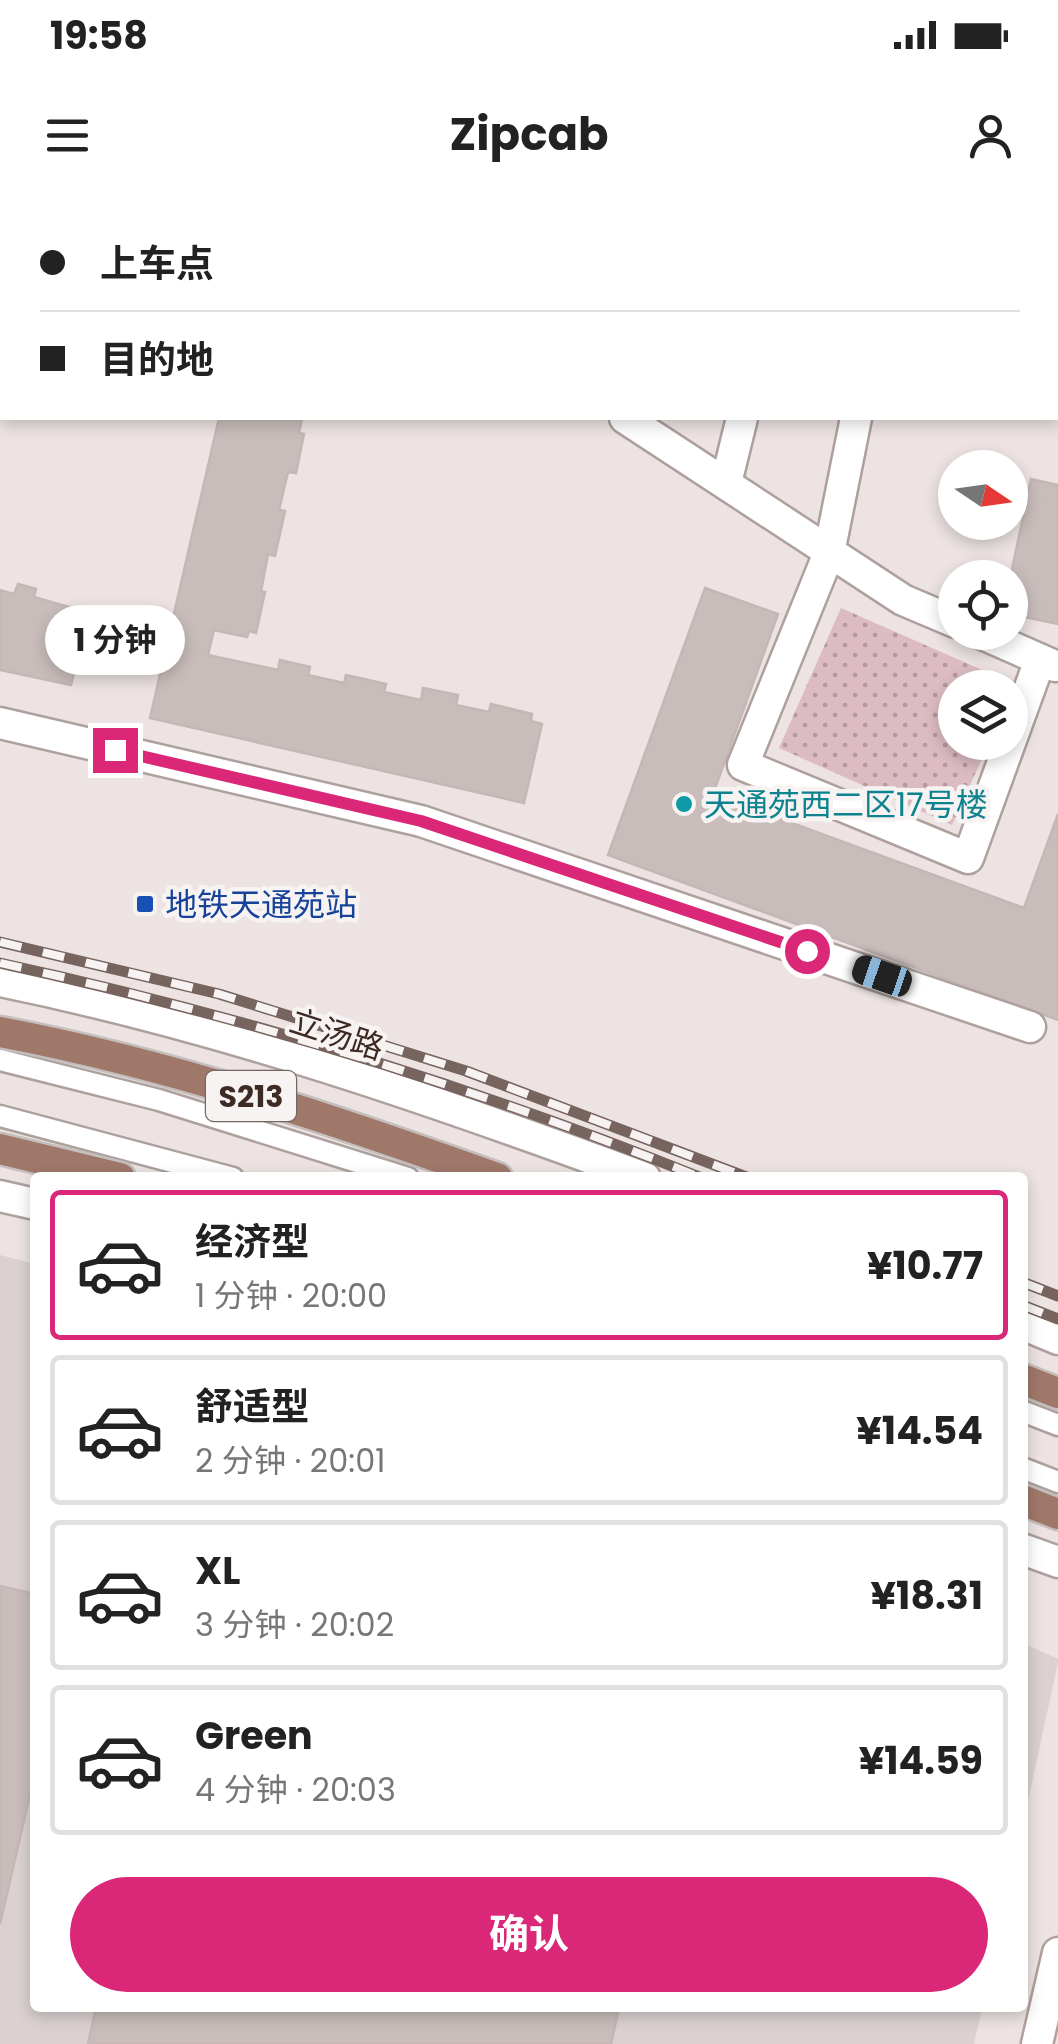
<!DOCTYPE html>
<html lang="zh">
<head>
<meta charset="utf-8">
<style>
  :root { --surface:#fff; --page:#f2f2f2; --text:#222; --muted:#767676; --line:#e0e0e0; --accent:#db2777 }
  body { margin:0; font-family:Poppins,"Noto Sans SC",sans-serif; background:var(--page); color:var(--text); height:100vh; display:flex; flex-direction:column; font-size:38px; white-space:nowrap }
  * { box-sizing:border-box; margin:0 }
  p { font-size:32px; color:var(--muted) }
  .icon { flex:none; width:55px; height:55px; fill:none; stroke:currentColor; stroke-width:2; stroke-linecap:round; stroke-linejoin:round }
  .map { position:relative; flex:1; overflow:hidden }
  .drawer { position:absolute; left:30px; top:972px; width:998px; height:840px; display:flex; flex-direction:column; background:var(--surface); border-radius:10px; box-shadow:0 5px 15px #0003 }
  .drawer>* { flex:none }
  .hud { position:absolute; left:0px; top:0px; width:1060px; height:220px; box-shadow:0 5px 15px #0003; display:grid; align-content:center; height:220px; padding:0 40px; background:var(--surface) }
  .needle { width:65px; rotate:103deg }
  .buttons { position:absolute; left:938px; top:250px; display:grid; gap:20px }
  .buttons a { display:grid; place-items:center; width:90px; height:90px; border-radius:50%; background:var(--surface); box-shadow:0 5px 15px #0003; font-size:50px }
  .end { position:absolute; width:45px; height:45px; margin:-22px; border:12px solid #db2777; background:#fff; box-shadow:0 0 0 5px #fff }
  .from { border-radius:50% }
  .bubble { position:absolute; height:70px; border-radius:35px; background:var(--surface); box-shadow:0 5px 15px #0003; font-size:32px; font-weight:700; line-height:70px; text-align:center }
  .car { position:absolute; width:30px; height:60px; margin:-30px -15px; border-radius:12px; box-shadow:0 0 8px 2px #0007; background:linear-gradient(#222 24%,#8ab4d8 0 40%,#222 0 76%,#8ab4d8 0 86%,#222 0) }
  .hud b { display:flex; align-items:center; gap:35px; height:95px; font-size:38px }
  .hud b+b { border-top:2px solid var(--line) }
  .hud i { width:25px; height:25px; background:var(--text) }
  ul { padding:18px 0 0; list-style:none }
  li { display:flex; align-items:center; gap:30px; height:150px; margin:0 20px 15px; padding:0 20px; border:5px solid var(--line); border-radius:10px }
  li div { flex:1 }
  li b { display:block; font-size:38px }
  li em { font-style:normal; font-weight:700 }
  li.active { border-color:var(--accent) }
  li>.icon { width:90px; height:90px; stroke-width:1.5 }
  .button { display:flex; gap:20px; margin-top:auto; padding:20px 40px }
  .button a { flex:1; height:115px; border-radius:60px; background:var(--accent); color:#fff; font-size:40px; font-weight:700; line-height:115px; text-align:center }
  .status { display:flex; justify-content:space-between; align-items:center; height:70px; padding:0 50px; background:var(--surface); direction:ltr }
  .status svg { height:28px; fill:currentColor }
  header { display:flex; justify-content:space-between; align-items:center; height:130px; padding:0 40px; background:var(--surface); font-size:45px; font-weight:700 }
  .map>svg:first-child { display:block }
</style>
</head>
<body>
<div class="status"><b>19:58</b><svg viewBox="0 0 49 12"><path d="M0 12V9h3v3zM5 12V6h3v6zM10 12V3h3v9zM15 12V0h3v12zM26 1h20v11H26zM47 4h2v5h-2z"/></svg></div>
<header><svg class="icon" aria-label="menu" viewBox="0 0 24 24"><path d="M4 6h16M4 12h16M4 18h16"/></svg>Zipcab<svg class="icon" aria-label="person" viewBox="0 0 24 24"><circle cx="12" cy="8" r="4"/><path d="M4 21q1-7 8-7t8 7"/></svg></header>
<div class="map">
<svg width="1058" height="1844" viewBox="0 0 1058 1844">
  <defs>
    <pattern id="grass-dots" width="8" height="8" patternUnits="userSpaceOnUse" patternTransform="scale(2.5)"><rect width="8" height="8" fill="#dcbcc2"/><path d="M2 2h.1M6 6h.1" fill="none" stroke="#b4999d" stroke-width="1.8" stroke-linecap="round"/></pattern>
  </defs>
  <rect width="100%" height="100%" fill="#ece3e2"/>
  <path fill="#dbd1d1" d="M0 1055 35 1064V1808H982L974 1844H0Z
    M1023 1443 1058 1459V1462L1023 1624Z"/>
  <path fill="url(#grass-dots)" d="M841 408 1014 484 1010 494V488H955V542L989 543 952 625 779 548Z"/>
  <path fill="#c9bdbb" stroke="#c5b7b5" stroke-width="2.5" d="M584 0H756L583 2Z
    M219 218H302L299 233 304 234 296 273 288 272 279 310 285 311 275 356 268 354 261 391 265 392 256 433 249 431 247 437 214 430 208 455 278 470 280 460 310 467 308 475 344 483 346 475 386 484 384 492 421 500 423 488 458 495 456 505 489 512 491 504 532 514 531 521 542 524 524 603 150 518Z
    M1031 279 1058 285V424L1010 414V379Z
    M18 384 36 389 34 397 90 413 71 485 0 470V390L14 394Z
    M705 388 778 414 713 594 1024 708 1058 614V820L608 655Z
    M0 1386 35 1394V1573L0 1724Z
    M96 1808H619L611 1844H88Z"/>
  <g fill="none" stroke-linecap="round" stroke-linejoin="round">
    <g stroke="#ada09d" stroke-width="25">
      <path id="lane" d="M0 860 159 900 408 978
        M0 916 233 978
        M1022 1211 1058 1225
        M1022 1268 1058 1282"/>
    </g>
    <g stroke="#ada09d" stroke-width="35">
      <path id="street" d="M452 0 460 2
        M36 2 37 0
        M795 2V0
        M1058 138V139
        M0 154 2 143
        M625 218 903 400 955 422
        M856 218 829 353 743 565 968 658 1040 460
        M726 283 742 218
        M978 432 1055 466
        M0 523 421 621 1030 827
        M0 781C221 826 434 900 645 978
        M0 996 35 1004
        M1022 1124 1058 1139
        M1022 1349 1058 1362"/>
    </g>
    <g stroke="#b1a09c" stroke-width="35">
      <path id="secondary" d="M1037 1844 1058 1753"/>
    </g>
    <g stroke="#c4bfbd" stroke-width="35">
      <path id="primary" d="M0 832C170 864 335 920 497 978
        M0 949 120 978
        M1022 1179 1058 1193
        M1022 1300 1058 1314"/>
    </g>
    <use href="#lane" stroke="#fff" stroke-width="20"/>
    <use href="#street" stroke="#fff" stroke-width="30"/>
    <use href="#secondary" stroke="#fff" stroke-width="30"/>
    <use href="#primary" stroke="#9f7869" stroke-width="30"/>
    <g stroke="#77645e" stroke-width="11">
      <path id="rail" d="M0 742 219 794 466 871 749 978
        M0 763C239 815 475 887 702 978
        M1022 1082 1058 1096
        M1022 1105 1058 1119"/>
    </g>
    <use href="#rail" stroke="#f8f3f3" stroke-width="8" stroke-dasharray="22" stroke-linecap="butt"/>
  </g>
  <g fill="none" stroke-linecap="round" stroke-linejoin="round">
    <path stroke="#db2777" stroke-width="12" d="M115 550 421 621 807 751"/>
  </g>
  <circle fill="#0f9aa8" stroke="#f8f3f3" stroke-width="4" cx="684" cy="604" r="10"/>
  <rect fill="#1a4fb4" stroke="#f8f3f3" stroke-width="4" x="135" y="694" width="20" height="20" rx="5"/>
  <g text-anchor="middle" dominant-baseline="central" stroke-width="9" stroke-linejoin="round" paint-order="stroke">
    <rect fill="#f8f3f3" stroke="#746661" stroke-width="2.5" x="206" y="871" width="90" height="50" rx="8"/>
    <g font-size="30" font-weight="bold" fill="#3c2a23">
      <text x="251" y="896">S213</text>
    </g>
    <g font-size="32" fill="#0d838f" stroke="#f8f3f3" text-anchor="start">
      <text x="704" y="604">天通苑西二区17号楼</text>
    </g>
    <g font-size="32" fill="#164399" stroke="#f8f3f3" text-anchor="start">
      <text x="165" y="704">地铁天通苑站</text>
    </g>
    <g font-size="32" fill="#3c2a23" stroke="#f8f3f3">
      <text transform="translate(337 834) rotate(18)">立汤路</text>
    </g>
  </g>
</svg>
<div class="buttons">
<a><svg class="needle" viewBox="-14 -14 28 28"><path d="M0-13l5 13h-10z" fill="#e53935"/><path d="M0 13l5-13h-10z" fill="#767676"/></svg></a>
<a><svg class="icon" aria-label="locate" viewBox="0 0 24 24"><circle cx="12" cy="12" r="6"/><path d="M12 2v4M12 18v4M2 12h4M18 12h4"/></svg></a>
<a><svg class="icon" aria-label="layers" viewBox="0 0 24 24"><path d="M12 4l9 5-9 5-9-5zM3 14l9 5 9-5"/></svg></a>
</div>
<i class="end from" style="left:807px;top:751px"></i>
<i class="end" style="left:115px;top:550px"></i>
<div class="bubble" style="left:45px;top:405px;width:140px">1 分钟</div>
<i class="car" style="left:882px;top:776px;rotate:289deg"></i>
<div class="hud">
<b><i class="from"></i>上车点</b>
<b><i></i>目的地</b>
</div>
<section class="drawer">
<ul>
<li class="active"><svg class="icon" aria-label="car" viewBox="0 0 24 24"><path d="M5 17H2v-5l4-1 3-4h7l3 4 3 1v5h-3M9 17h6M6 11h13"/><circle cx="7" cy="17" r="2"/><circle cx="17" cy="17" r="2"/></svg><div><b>经济型</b><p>1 分钟 · 20:00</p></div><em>¥10.77</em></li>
<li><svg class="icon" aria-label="car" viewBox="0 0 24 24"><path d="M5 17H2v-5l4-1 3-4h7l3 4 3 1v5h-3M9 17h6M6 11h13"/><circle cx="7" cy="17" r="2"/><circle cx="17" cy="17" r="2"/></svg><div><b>舒适型</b><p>2 分钟 · 20:01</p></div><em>¥14.54</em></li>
<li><svg class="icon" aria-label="car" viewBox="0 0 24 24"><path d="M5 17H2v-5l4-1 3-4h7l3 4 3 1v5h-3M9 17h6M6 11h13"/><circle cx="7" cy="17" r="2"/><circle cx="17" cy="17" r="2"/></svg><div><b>XL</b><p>3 分钟 · 20:02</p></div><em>¥18.31</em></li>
<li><svg class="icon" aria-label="car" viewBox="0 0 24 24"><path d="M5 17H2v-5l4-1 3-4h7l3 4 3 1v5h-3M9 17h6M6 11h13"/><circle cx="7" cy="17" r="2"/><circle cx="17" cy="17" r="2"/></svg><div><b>Green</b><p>4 分钟 · 20:03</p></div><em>¥14.59</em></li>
</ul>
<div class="button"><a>确认</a></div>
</section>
</div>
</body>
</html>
